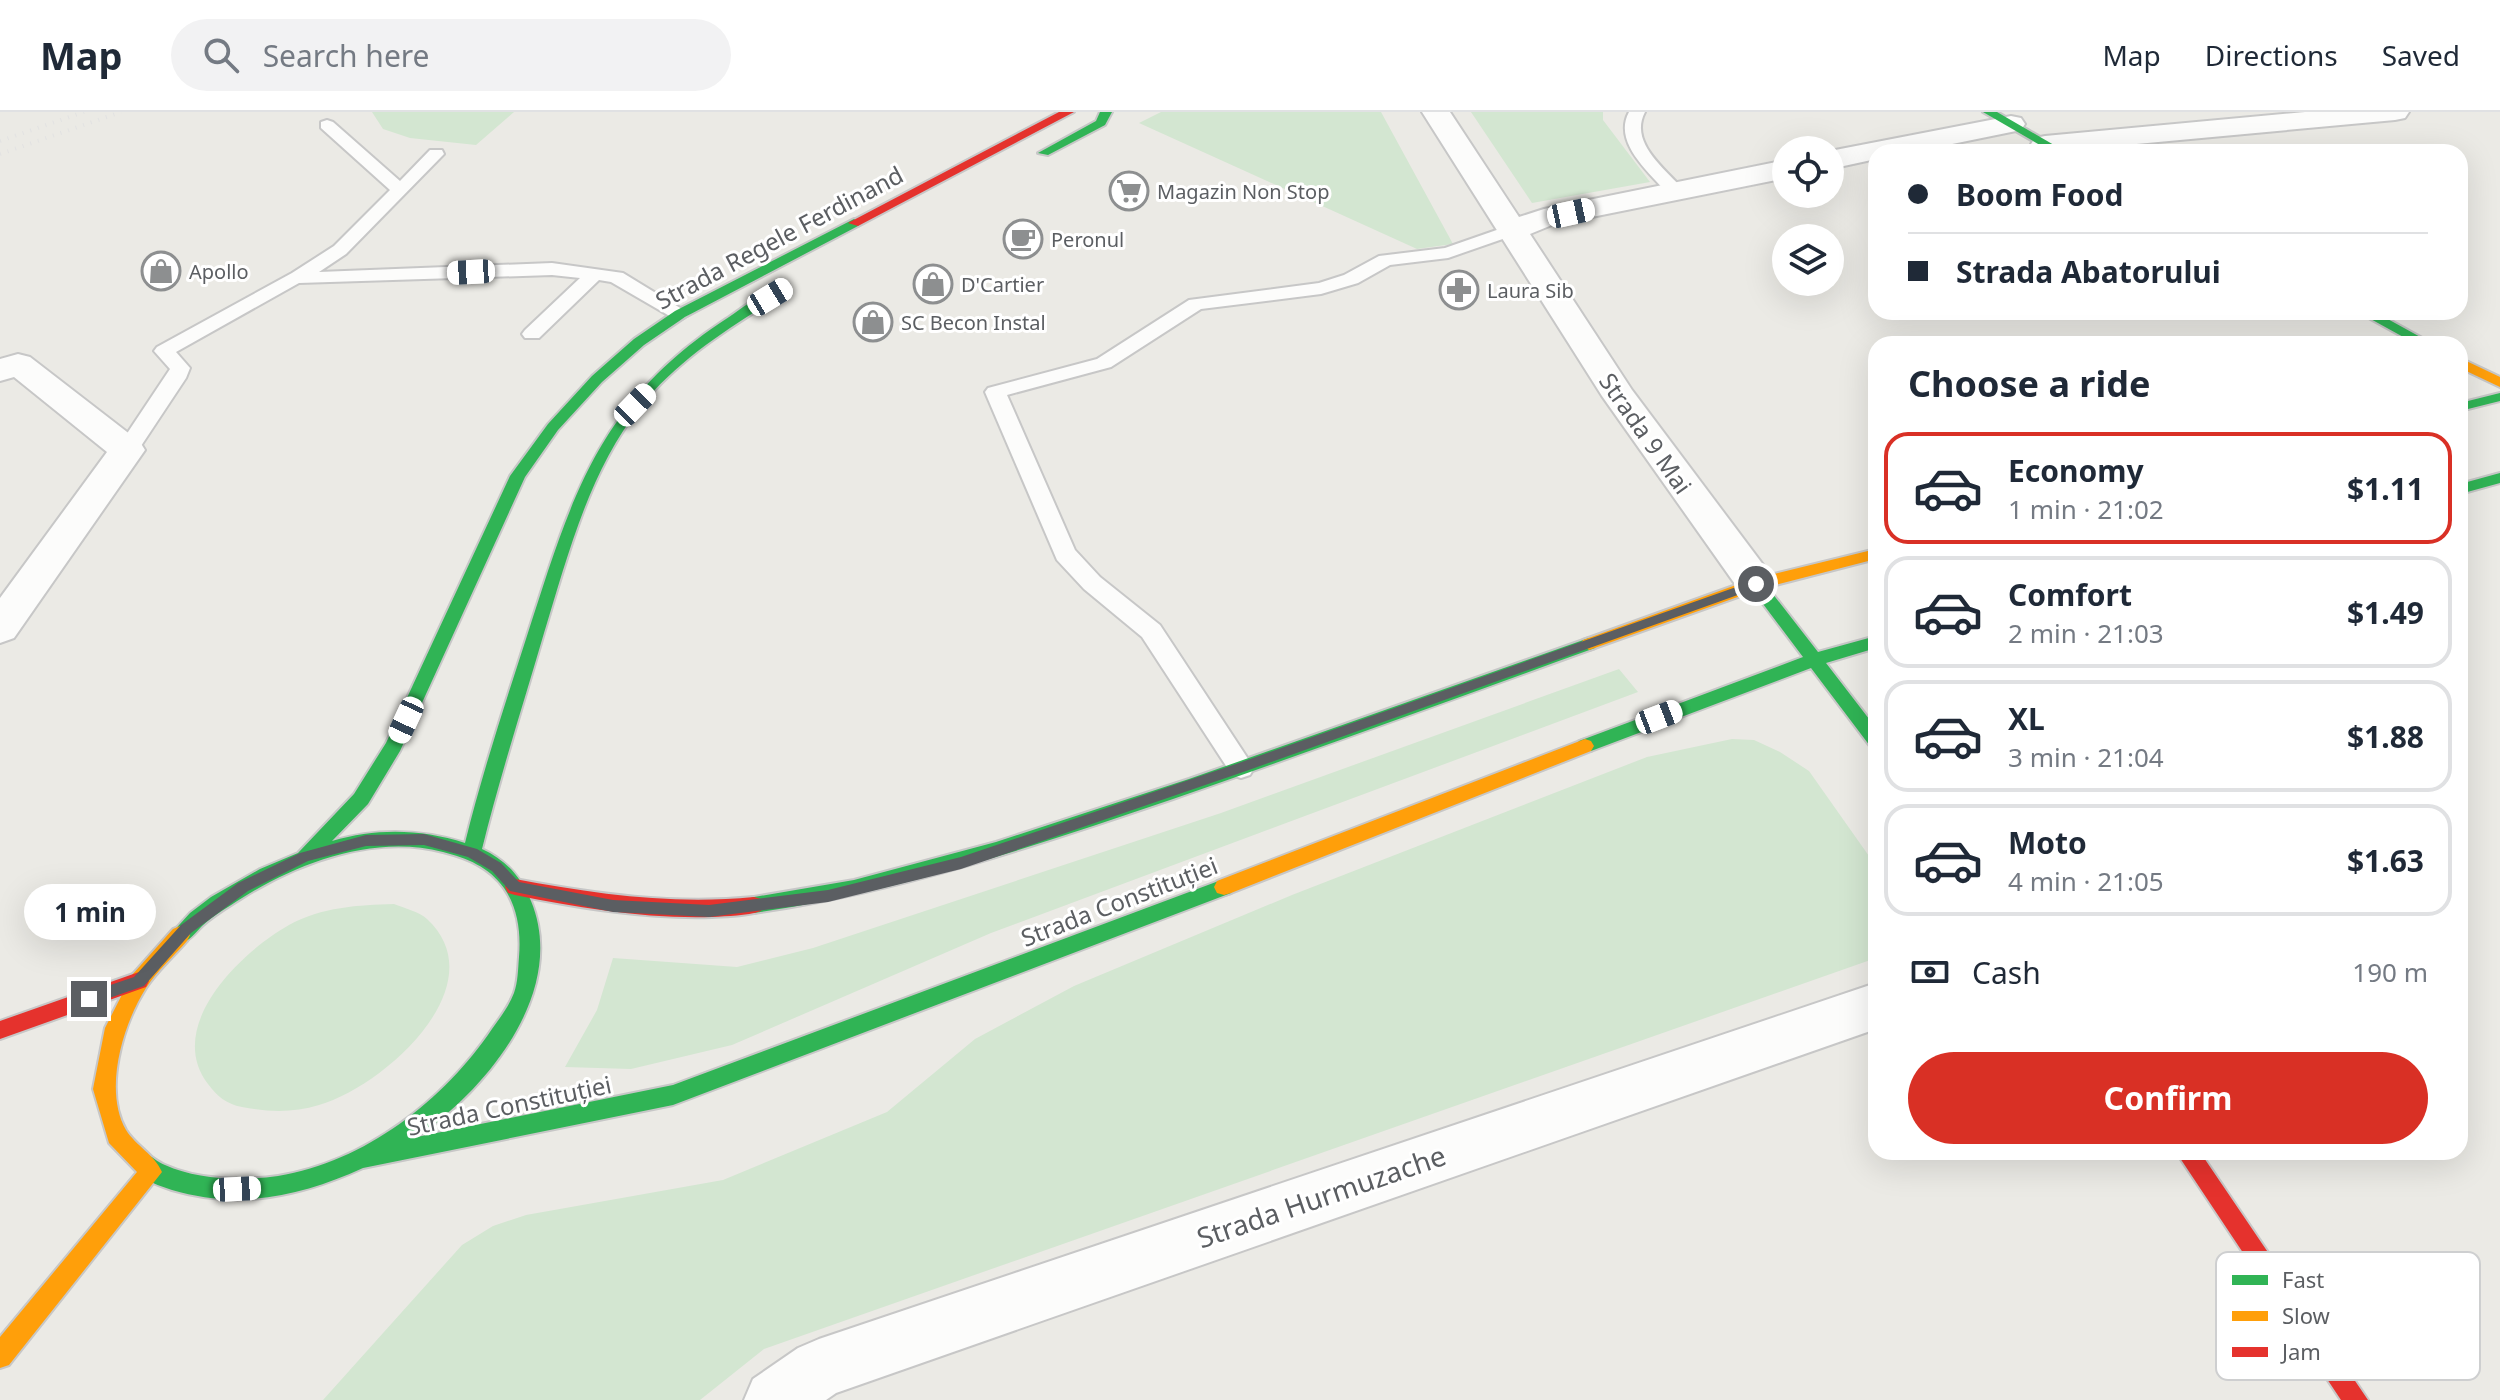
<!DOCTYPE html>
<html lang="en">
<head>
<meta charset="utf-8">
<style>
  :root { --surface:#fff; --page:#f2f2f3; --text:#1f2937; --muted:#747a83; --line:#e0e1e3; --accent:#d93025 }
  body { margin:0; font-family:"Noto Sans",sans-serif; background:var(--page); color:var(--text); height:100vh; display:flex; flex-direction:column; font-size:30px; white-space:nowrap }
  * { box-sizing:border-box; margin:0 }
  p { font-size:26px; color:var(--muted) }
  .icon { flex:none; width:44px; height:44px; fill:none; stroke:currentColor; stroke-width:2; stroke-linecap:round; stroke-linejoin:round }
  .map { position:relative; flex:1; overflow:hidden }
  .details { position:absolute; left:1868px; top:224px; width:600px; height:824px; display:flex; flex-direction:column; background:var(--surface); border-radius:24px; box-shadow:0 8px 32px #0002 }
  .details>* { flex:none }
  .top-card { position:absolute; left:1868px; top:32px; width:600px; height:176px; border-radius:24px; box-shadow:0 8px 32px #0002; display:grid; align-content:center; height:176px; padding:0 40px; background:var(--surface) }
  .controls { position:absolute; left:1772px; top:24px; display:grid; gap:16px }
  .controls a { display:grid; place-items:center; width:72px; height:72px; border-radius:50%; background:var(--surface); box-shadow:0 8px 32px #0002; font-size:40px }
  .end { position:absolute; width:36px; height:36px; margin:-18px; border:10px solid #5b5e62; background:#fff; box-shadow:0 0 0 4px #fff }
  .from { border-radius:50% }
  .bubble { position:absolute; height:56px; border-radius:28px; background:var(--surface); box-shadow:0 8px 32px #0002; font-size:26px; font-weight:700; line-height:56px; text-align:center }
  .car { position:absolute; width:24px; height:48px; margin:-24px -12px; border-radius:10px; box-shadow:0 0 6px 2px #0007; background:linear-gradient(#fff 24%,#345 0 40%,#fff 0 76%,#345 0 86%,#fff 0) }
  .top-card b { display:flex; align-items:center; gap:28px; height:76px; font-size:30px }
  .top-card b+b { border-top:2px solid var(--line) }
  .top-card i { width:20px; height:20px; background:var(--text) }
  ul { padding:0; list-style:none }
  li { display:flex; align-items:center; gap:24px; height:112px; margin:0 16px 12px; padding:0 24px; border:4px solid var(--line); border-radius:24px }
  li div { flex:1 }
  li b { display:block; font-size:30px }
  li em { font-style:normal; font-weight:700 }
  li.active { border-color:var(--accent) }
  li>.icon { width:72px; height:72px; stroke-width:1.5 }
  h2 { padding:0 40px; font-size:36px; line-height:96px }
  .pay { display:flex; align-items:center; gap:20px; height:88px; padding:0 40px; font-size:30px }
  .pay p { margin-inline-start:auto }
  .action { display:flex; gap:16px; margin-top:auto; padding:16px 40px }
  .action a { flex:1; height:92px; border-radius:48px; background:var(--accent); color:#fff; font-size:32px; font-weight:700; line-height:92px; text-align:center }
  header { display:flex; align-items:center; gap:48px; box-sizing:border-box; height:112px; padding:0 40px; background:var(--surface); border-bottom:2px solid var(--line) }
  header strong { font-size:38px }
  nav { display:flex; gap:44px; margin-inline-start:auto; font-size:28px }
  .search { width:560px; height:72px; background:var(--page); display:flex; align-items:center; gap:20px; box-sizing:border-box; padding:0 28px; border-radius:44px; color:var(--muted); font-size:30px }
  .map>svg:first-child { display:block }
</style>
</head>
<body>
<header>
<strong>Map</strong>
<div class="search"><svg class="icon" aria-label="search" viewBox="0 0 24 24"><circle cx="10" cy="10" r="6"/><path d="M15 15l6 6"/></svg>Search here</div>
<nav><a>Map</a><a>Directions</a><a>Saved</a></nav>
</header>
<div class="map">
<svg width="2500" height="1288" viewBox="0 0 2500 1288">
  <rect width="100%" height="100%" fill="#ebeae5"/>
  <path fill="#d3e6d1" d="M372 0H514L476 33 410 26 383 17Z
    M1161 0H1381L1453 132 1417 137 1139 11Z
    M1471 0H1603V8L1650 70 1532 91Z
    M1619 557 1638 580 991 821 732 933 631 957 565 955 597 898 613 846 737 855 813 836 1221 701Z
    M1732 627 1754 628 1780 640 1809 659 1876 754V846L764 1237 700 1288H323L462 1133 493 1114 526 1103 723 1068 887 1000 975 927 1074 874 1292 783 1647 645Z
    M394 792C404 796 420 800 427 807 498 873 383 975 319 993 293 1001 268 1000 242 995 226 992 217 984 208 972 164 914 241 840 289 813 322 795 358 793 394 792Z"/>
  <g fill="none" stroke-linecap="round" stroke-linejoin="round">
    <g stroke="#c7c7c7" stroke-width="4">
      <path id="lane" d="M1629 0H1645C1629 30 1664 56 1682 76L1685 80 1682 84H1670C1651 62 1612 31 1629 0Z
        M327 8 333 10 400 69 430 38H442L444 42 346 142 319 160 552 151 623 161 690 202 680 208 673 206 611 170 599 168 539 226H525L522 222 525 218 580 166 552 163 299 171 176 240 190 256 186 266 135 343H119L116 338 170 257 154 239 157 235 292 161 334 134 390 78 321 16V10Z
        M1511 113 1517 114 1520 118 1517 122 1448 146 1390 153 1358 171 1321 182 1201 197 1111 255 1007 283 1075 438 1100 465 1160 513 1254 656 1250 663 1241 666 1232 663 1142 525 1084 477 1057 448 985 280 988 276 1097 247 1189 188 1319 171 1344 163 1379 144 1445 136Z"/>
    </g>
    <g stroke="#c7c7c7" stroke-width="4">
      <path id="street" d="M1422 0H1450L1519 105 1544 97 1786 48V66L1552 113 1530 122 1632 278 1770 462 1776 472 1770 482 1756 486 1742 482 1602 284Z
        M2305 0H2409L2405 6 2395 8 2050 40 2035 38 2031 32 2035 26 2045 24Z
        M2011 4 2021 6 2025 12 2021 18 1913 40H1876V47L1830 57V39Z
        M18 242 30 245 140 330 145 338 14 526 0 531V486L107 340 14 265 0 269V247Z
        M1876 871V917L836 1281 826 1288H744L753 1267 798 1236 819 1227Z"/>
    </g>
    <g stroke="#c7c7c7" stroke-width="4">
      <path id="fast" d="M1100 0H1112L1105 13 1048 43 1038 41 1096 9Z
        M1983 0H1997L2066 40H2052Z
        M854 107 860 111 858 114 685 205 644 233 602 270 558 318 525 365 400 639 368 692 332 729C377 716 421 717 465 731 482 662 504 595 526 527 571 388 596 292 726 207 740 198 773 171 789 173V179C736 211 680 245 641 294 589 359 568 443 544 521 523 593 500 664 482 737 506 748 521 765 531 789 568 879 487 977 417 1025L673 973 1224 767 1231 769 1234 775 1231 781 673 993 363 1056C301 1084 240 1098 172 1078 157 1073 140 1068 133 1052L136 1044 144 1041C152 1044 157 1050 165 1053 198 1068 242 1069 278 1064 365 1050 444 988 492 917 500 906 509 894 514 881 518 870 518 857 519 845 521 821 518 796 504 776 489 755 467 746 443 740 375 722 299 750 242 786 228 795 214 803 202 814 197 819 191 827 184 830 179 832 178 831 173 829L170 823 190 801 211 785 260 757 298 741 354 682 386 631 510 364 548 312 592 264 634 227 675 199Z
        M2358 200H2375L2433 232H2416Z
        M2500 281V289L2460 299V291Z
        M2500 361V371L2460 382V372Z
        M1756 466 1762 468 1818 540 1876 524V536L1826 551 1876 616V636L1870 634 1811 556 1591 639H1579L1576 634 1579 629 1803 545 1748 472Z
        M1589 526 1597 532 1595 536C1454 587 1314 638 1173 687 1035 734 899 780 754 801L747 799 744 793 747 787 754 785 854 768 996 730 1189 667Z"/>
    </g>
    <g stroke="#c7c7c7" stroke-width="4">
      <path id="slow" d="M2460 246 2500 265V275L2460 256Z
        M1876 437V447L1760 477 1589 538 1581 532 1583 528 1750 468Z
        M1585 627 1591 629 1594 634 1591 639 1231 781 1224 783 1217 781 1214 775 1217 769Z
        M180 814 187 817 190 823 187 829C174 844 157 859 146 876 123 912 103 978 126 1018 136 1034 155 1043 162 1060L9 1253 0 1256V1225L137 1060 109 1031 93 977 105 916 132 863 173 817Z"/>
    </g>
    <g stroke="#c7c7c7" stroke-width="4">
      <path id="jam" d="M1059 0H1074L858 114 848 111Z
        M515 767C595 782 673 793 754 785L761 787 764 793 761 799C746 804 728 804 712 805 645 807 580 796 515 783L508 781 505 775 508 769Z
        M139 860 146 863 149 869 146 875 0 927V909Z
        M2176 1040H2200L2368 1288H2341Z"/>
    </g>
    <use href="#lane" fill="#fcfcfb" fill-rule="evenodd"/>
    <use href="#street" fill="#fcfcfb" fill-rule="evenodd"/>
    <use href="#fast" fill="#30b455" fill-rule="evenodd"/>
    <use href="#slow" fill="#ff9f0a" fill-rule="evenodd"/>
    <use href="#jam" fill="#e5322d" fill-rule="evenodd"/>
    <path stroke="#e2e2e2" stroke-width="4" stroke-dasharray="1 7" stroke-linecap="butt" d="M0 29 84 0
      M0 42 121 0"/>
  </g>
  <path fill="#5b5e62" d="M1756 468 1762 472 1760 475 1246 659 961 757 828 790 709 805 613 800 510 779 492 759 468 745 424 733 366 734 308 749 248 779 191 821 144 874 89 893 81 887 84 882 134 865 181 813 238 771 300 741 366 723 424 722 477 737 501 751 519 770 613 788 709 793 828 778 961 745 1236 652Z"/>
  <defs>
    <g id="supermarket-ring" transform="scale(2)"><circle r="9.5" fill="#fff" stroke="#8d8f90" stroke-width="1.5"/><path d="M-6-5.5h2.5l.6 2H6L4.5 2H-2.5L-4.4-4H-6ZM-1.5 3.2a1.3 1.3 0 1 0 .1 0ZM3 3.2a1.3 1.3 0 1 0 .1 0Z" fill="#8d8f90"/></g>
    <g id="cafe-ring" transform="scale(2)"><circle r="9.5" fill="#fff" stroke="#8d8f90" stroke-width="1.5"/><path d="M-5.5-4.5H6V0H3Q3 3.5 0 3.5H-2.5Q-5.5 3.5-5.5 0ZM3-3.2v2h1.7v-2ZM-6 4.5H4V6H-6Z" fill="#8d8f90"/></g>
    <g id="shop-ring" transform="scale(2)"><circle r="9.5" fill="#fff" stroke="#8d8f90" stroke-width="1.5"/><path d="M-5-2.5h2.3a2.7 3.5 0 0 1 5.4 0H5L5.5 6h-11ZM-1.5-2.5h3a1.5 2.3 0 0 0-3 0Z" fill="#8d8f90"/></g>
    <g id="pharmacy-ring" transform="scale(2)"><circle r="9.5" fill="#fff" stroke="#8d8f90" stroke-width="1.5"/><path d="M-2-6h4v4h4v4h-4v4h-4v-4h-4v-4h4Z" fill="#8d8f90"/></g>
  </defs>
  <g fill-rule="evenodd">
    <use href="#supermarket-ring" x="1129" y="79"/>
    <use href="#cafe-ring" x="1023" y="127"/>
    <use href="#shop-ring" x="161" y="159"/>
    <use href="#shop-ring" x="933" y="172"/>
    <use href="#pharmacy-ring" x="1459" y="178"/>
    <use href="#shop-ring" x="873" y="210"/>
  </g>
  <g text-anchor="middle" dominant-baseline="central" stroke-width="6" stroke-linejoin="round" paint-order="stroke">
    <g font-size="20" fill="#5b5e62" stroke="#fff" text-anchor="start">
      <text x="1157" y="79">Magazin Non Stop</text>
      <text x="1051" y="127">Peronul</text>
      <text x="189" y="159">Apollo</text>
      <text x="961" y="172">D'Cartier</text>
      <text x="1487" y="178">Laura Sib</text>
      <text x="901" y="210">SC Becon Instal</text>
    </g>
    <g font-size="24" fill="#5b5e62" stroke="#fff">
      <text transform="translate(779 125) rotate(-28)">Strada Regele Ferdinand</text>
      <text transform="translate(1646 321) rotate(55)">Strada 9 Mai</text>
      <text transform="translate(1119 789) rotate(-21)">Strada Constituției</text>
      <text transform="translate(509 993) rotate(-12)">Strada Constituției</text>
    </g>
    <g font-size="28" fill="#5b5e62" stroke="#fff">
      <text transform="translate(1321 1084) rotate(-19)">Strada Hurmuzache</text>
    </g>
  </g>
  <rect x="2216" y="1140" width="264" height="128" rx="12" fill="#fff" stroke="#cecfd0" stroke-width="2"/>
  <rect x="2232" y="1163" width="36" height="10" fill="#30b455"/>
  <rect x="2232" y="1199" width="36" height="10" fill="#ff9f0a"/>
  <rect x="2232" y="1235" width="36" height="10" fill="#e5322d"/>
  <g font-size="22" fill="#5b5e62">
    <text x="2282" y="1176">Fast</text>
    <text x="2282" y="1212">Slow</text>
    <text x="2282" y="1248">Jam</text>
  </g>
</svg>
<div class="controls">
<a><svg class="icon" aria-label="locate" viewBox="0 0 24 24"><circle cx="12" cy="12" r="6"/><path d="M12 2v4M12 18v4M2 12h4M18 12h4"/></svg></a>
<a><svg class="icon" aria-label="layers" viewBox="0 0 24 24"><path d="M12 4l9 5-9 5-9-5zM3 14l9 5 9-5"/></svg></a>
</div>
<i class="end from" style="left:1756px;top:472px"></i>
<i class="end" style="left:89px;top:887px"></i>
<div class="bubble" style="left:24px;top:772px;width:132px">1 min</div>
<i class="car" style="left:1571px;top:101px;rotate:78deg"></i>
<i class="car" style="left:471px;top:160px;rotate:267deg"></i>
<i class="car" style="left:770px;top:185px;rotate:59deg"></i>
<i class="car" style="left:635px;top:293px;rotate:44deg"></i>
<i class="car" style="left:1659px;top:605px;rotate:69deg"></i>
<i class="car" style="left:406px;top:608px;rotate:205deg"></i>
<i class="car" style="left:237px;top:1077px;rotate:87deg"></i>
<div class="top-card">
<b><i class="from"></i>Boom Food</b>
<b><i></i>Strada Abatorului</b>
</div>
<section class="details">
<h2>Choose a ride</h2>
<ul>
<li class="active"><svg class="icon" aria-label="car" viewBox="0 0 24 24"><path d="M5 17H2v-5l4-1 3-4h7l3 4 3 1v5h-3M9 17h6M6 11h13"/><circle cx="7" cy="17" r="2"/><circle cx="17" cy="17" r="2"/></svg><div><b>Economy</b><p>1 min · 21:02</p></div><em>$1.11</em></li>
<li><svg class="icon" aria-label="car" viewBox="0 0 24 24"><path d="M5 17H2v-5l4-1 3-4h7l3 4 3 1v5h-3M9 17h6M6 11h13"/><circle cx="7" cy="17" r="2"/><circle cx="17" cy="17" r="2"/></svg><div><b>Comfort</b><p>2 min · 21:03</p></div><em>$1.49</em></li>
<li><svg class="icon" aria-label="car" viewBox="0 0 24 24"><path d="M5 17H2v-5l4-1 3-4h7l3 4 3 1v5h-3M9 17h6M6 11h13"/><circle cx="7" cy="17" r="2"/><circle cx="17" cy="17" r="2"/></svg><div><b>XL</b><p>3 min · 21:04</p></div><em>$1.88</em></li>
<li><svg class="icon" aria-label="car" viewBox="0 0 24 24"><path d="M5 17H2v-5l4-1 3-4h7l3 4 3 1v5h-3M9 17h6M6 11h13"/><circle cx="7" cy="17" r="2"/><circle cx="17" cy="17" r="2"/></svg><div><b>Moto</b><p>4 min · 21:05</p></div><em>$1.63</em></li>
</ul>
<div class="pay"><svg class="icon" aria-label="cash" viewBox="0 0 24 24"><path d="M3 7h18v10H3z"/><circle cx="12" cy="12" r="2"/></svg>Cash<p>190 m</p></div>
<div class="action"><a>Confirm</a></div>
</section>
</div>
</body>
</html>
